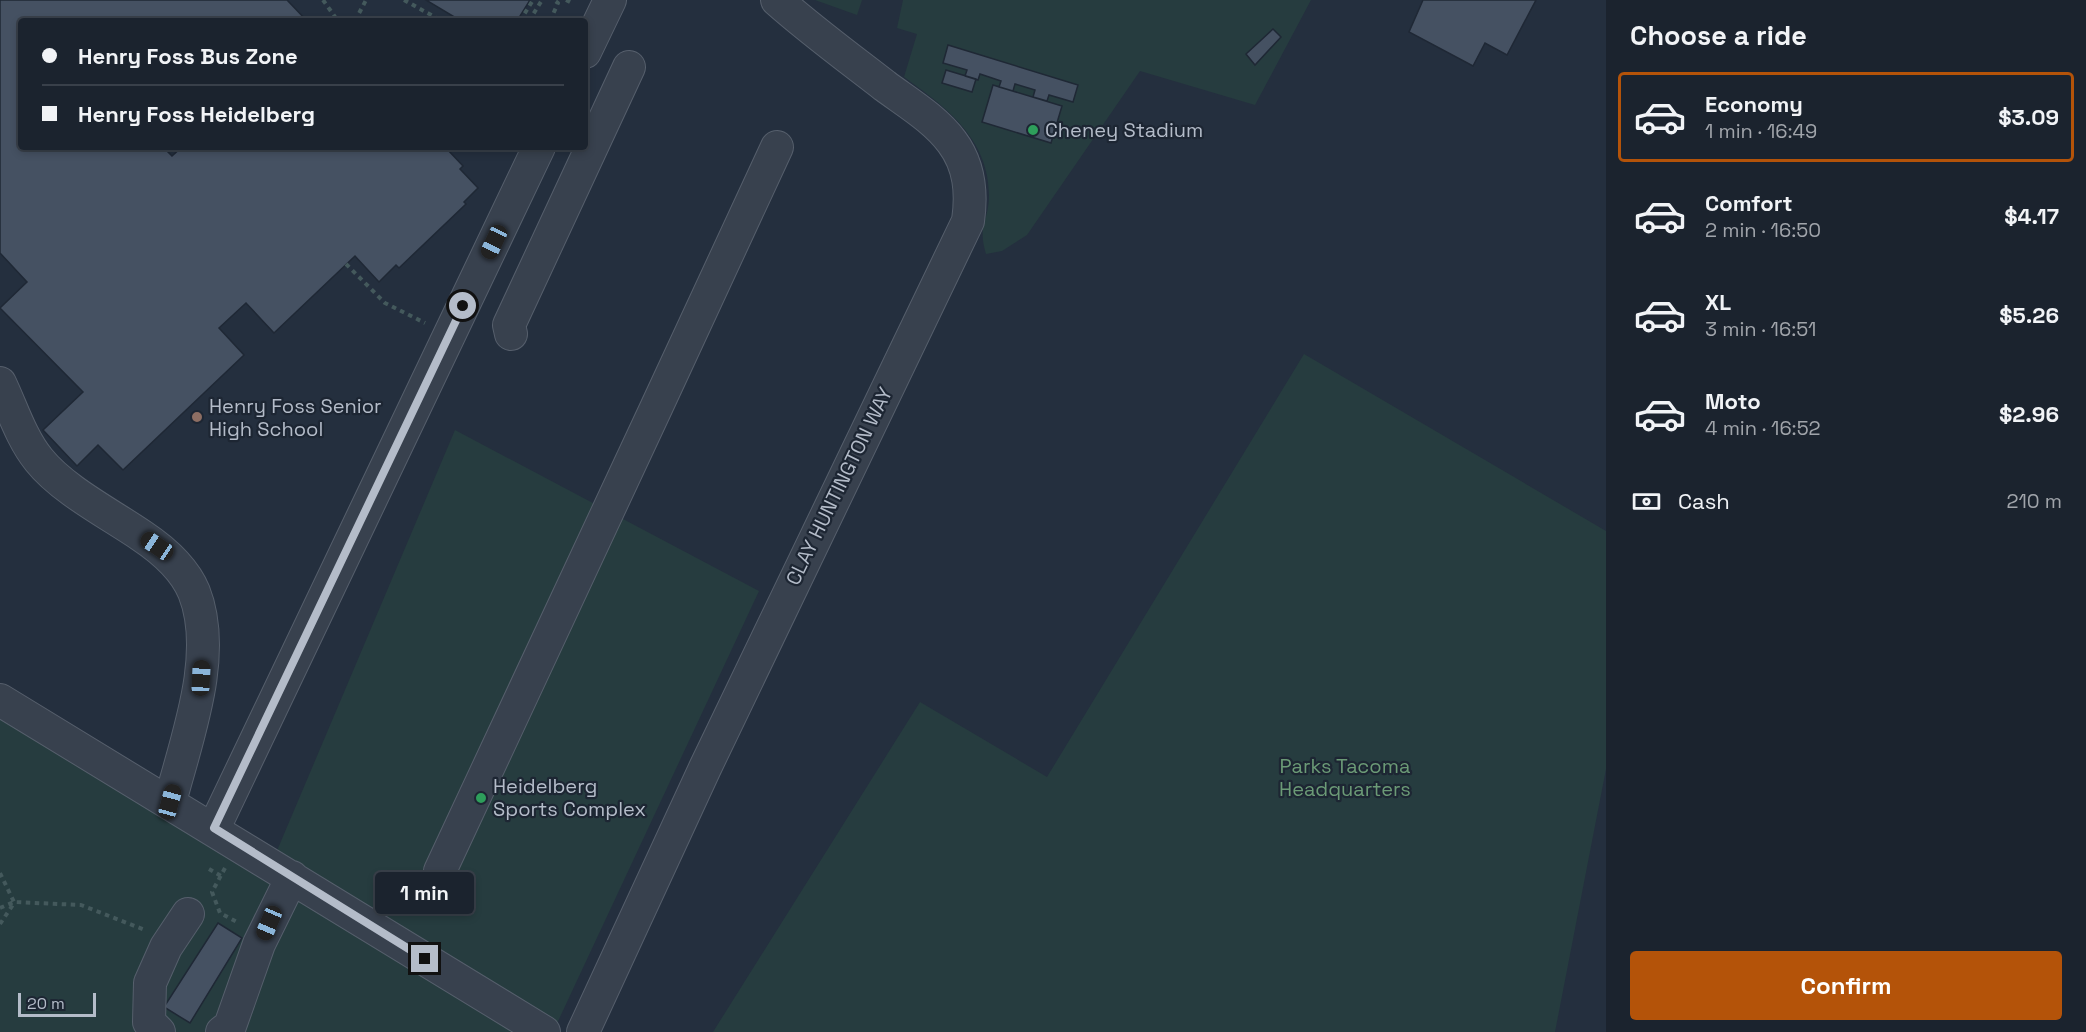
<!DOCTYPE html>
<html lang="en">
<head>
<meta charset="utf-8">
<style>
  :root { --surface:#1b232e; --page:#282f3a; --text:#f1f3f6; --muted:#a0a4aa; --line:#39404a; --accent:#b45309 }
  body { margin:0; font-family:"Space Grotesk",sans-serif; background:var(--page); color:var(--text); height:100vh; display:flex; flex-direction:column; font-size:22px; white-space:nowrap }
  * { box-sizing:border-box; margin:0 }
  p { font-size:20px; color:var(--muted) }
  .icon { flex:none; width:33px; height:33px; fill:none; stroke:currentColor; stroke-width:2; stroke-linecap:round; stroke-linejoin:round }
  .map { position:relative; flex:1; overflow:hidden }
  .details { display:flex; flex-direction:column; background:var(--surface); width:480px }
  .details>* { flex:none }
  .hud { position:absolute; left:18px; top:18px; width:570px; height:132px; border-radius:6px; box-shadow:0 3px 9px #0003,0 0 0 2px var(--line); display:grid; align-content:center; height:132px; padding:0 24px; background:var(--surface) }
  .scale { position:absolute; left:18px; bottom:15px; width:78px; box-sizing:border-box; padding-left:6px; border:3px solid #b4bcc9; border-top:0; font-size:16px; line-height:21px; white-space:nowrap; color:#b4bcc9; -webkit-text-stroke:4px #1d2633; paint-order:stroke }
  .end { position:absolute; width:27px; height:27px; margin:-14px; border:8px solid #b4bcc9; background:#111; box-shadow:0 0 0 3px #111 }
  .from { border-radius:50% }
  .bubble { position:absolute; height:42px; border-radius:6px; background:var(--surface); box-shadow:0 3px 9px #0003,0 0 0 2px var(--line); font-size:20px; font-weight:800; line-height:42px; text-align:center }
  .car { position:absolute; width:18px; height:36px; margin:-18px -9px; border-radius:8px; box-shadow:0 0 4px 2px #0007; background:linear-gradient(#222 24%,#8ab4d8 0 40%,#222 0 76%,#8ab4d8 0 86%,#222 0) }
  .hud b { display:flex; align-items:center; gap:21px; height:57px; font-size:22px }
  .hud b+b { border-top:2px solid var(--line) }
  .hud i { width:15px; height:15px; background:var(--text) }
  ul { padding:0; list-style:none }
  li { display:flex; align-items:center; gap:18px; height:90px; margin:0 12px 9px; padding:0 12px; border:3px solid transparent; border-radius:6px }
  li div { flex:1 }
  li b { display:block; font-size:22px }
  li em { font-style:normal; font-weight:800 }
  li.selected { border-color:var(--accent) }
  li>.icon { width:54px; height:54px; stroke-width:1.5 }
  h2 { padding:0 24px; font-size:27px; line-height:72px }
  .pay { display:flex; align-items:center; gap:15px; height:66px; padding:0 24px; font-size:22px }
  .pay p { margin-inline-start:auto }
  .button { display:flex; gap:12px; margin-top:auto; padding:12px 24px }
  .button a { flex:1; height:69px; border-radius:6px; background:var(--accent); color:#fff; font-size:24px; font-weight:800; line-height:69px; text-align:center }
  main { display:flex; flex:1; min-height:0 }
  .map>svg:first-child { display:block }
</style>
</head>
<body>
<main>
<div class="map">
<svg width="1606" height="1032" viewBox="0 0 1606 1032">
  <rect width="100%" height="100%" fill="#242f3e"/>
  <path fill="#263c3f" d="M815 0H862L857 15Z
    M903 0H1311L1255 105 1140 71 1027 235 1002 251 986 254C977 224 989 222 989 195 989 139 946 107 904 77L917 34 897 28Z
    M1304 354 1606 531V769L1555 1032H713L920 702 1047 777Z
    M455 430 759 591 553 1032H0V717L265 879Z"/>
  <path fill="#455162" stroke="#1f2835" stroke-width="1.5" d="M0 0H287L307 21H21V147H163L172 156 182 147H449L447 149 463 166 460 169 478 188 464 202 466 204 399 268 396 265 379 282 355 256 274 333 246 303 219 328 244 355 123 470 98 445 77 466 43 430 83 392 0 308 27 282 0 253Z
    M426 0H530L517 21H461Z
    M1423 0H1536L1507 55 1485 43 1473 66 1409 32Z
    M1273 29 1281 37 1255 65 1246 54Z
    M948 45 1078 85 1073 102 1049 95 1047 101 1033 97 1035 90 1015 84 1013 91 999 87 1001 81 980 74 978 80 965 76 967 70 943 63Z
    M946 70 976 79 972 92 942 83Z
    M993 85 1062 106 1051 143 982 122Z
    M218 923 242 938 190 1023 164 1007Z"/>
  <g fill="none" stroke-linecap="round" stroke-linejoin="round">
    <g stroke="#565f6c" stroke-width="34">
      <path id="minor" d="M585 52 610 0
        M511 334 509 325 629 67
        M0 383C12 408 21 438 39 460 63 490 110 514 142 536 163 550 184 568 194 592 219 655 186 740 170 802
        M0 700 544 1032
        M214 828 539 147
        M440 871C552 629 666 389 777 147
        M159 1032 149 1022 150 983 166 947 188 914
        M222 1032 230 1026 259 944 292 877
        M583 1032 705 768 968 221C972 193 970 166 952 142 935 119 908 103 885 86 849 58 812 31 777 0"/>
    </g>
    <path stroke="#44595c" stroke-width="4" stroke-dasharray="4.5 4.5" stroke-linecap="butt" d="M323 0 338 21
      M404 0 442 21
      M566 0 572 3
      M355 21 366 0
      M520 21 533 0
      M529 21 542 0
      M550 21 558 3 554 0
      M500 147 501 148
      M346 264 385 303 425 323
      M225 868 212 892 220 913 239 923
      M209 869 221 876
      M0 873 14 902
      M0 908 14 902 81 905 145 930
      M0 924 14 903"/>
    <use href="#minor" stroke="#38414e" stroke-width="32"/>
  </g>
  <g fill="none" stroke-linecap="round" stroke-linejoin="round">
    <path stroke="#b4bcc9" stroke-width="8" d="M425 959 214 828 463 306"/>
  </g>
  <g fill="#2e9e5b" stroke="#1d2633" stroke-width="2">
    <circle cx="1033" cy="130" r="6"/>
    <circle cx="481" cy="798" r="6"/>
  </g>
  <circle fill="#8d6e63" stroke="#1d2633" stroke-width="2" cx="197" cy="417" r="6"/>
  <g text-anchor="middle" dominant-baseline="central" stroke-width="4.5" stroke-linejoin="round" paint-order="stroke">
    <g font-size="20" fill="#b4bcc9" stroke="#1d2633" text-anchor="start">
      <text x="1045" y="130">Cheney Stadium</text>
      <text x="209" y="406">Henry Foss Senior<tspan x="209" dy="23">High School</tspan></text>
      <text x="493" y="786">Heidelberg<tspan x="493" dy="23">Sports Complex</tspan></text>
    </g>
    <g font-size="20" fill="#b4bcc9" stroke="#1d2633">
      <text transform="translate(839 486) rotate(-64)">CLAY HUNTINGTON WAY</text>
    </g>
    <g font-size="20" fill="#6b9a76" stroke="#1d2633">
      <text x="1345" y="766">Parks Tacoma<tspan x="1345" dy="23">Headquarters</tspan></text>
    </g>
  </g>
</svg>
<div class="scale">20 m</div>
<i class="end from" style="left:463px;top:306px"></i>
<i class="end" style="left:425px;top:959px"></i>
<div class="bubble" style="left:375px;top:872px;width:99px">1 min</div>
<i class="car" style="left:494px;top:242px;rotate:205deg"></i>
<i class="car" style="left:157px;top:546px;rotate:304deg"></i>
<i class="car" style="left:201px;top:678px;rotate:3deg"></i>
<i class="car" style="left:170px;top:802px;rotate:15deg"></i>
<i class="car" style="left:269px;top:923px;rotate:203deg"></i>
<div class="hud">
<b><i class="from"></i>Henry Foss Bus Zone</b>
<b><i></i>Henry Foss Heidelberg</b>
</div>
</div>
<section class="details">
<h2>Choose a ride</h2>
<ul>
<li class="selected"><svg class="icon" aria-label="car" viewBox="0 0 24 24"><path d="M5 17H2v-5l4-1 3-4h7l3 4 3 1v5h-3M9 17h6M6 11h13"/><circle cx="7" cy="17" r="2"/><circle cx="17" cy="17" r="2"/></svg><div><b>Economy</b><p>1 min · 16:49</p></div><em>$3.09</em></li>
<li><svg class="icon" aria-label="car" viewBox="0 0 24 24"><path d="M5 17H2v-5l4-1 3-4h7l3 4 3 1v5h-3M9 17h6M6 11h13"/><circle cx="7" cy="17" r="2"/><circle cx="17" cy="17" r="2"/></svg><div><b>Comfort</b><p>2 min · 16:50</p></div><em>$4.17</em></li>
<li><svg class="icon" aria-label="car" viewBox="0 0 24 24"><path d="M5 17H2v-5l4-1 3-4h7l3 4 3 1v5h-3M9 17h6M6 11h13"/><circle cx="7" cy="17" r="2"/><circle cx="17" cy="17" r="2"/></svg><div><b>XL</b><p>3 min · 16:51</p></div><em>$5.26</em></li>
<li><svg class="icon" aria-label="car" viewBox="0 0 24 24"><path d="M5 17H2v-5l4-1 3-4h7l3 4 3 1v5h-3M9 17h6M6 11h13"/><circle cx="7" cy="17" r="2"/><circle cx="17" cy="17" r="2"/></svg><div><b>Moto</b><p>4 min · 16:52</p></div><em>$2.96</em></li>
</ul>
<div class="pay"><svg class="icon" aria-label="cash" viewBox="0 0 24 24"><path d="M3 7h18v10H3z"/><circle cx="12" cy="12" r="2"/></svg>Cash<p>210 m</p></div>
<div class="button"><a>Confirm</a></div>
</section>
</main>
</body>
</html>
